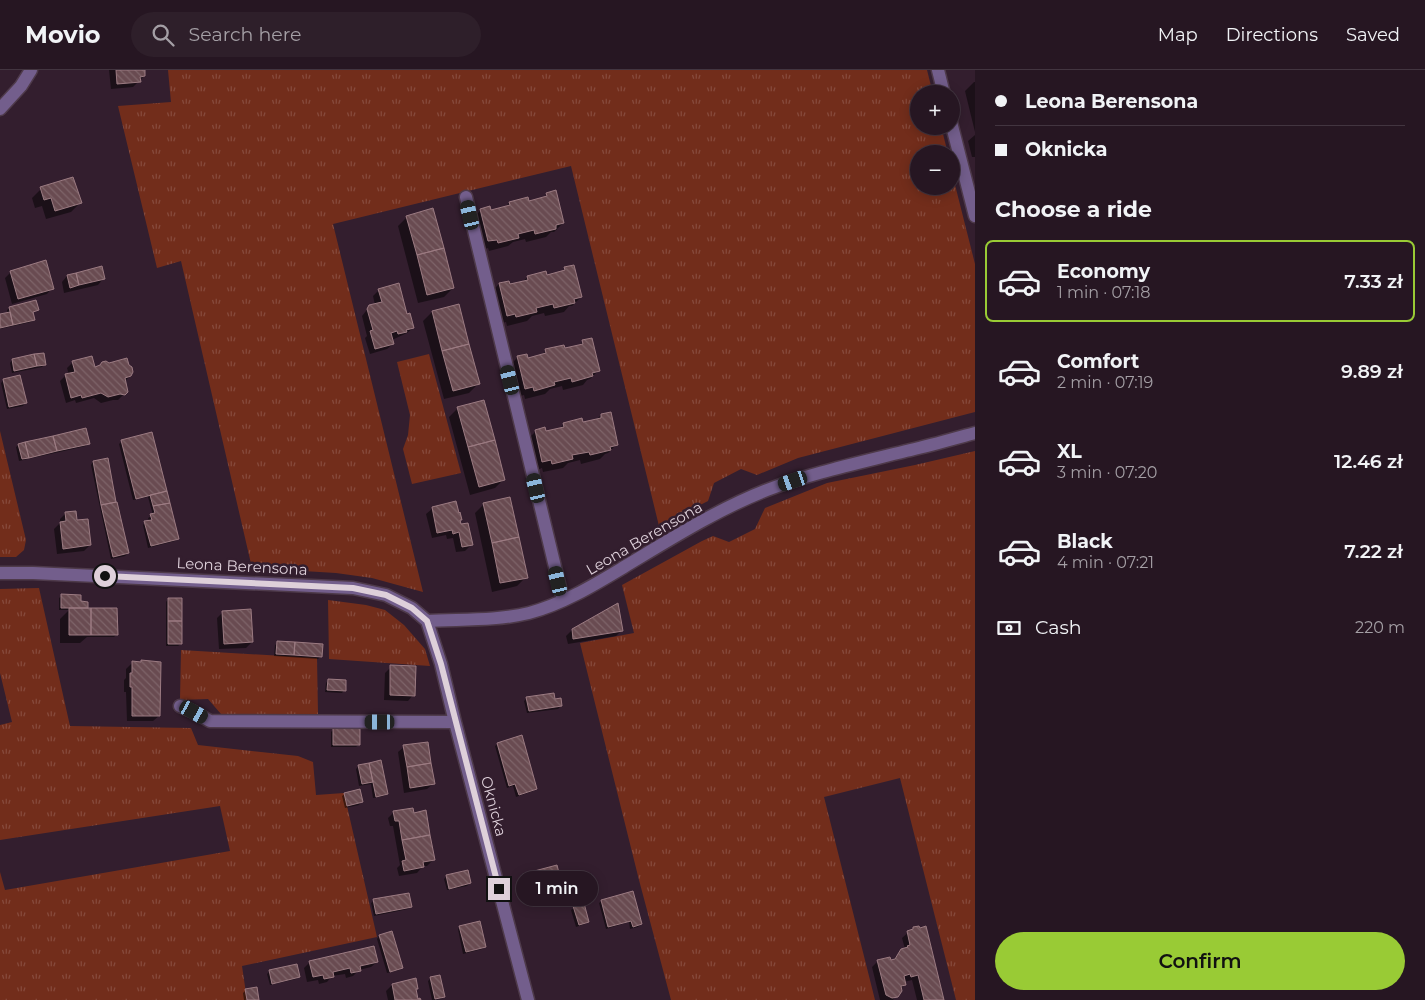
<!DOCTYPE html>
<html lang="en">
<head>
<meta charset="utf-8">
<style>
  :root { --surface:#261622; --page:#2e1f2a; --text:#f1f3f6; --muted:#a49fa5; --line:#423540; --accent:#99cb35 }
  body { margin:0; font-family:Montserrat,sans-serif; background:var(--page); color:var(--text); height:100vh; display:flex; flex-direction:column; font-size:19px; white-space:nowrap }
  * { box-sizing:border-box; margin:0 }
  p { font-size:16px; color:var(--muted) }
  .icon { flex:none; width:28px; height:28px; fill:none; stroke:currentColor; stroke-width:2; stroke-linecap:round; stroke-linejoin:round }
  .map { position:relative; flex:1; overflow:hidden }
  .drawer { display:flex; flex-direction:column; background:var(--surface); width:450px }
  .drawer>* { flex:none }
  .banner { display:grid; align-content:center; height:110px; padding:0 20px; background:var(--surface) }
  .fabs { position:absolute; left:910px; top:15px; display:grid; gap:10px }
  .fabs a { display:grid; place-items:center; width:50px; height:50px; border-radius:50%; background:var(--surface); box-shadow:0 2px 12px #0003,0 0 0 1px var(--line); font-size:25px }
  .end { position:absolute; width:22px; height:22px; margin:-11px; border:6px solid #ded0da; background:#111; box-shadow:0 0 0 2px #111 }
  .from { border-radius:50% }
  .bubble { position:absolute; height:35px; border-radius:18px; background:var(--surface); box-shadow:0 2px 12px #0003,0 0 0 1px var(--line); font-size:16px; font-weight:600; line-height:35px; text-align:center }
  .car { position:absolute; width:15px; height:30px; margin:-15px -8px; border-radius:6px; box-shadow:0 0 4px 1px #0007; background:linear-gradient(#222 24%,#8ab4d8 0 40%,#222 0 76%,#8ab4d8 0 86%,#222 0) }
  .banner b { display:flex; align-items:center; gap:18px; height:48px; font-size:19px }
  .banner b+b { border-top:1px solid var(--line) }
  .banner i { width:12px; height:12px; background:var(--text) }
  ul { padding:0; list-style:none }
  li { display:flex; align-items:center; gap:15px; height:82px; margin:0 10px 8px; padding:0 10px; border:2px solid transparent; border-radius:8px }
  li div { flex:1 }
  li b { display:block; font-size:19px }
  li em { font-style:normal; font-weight:600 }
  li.active { border-color:var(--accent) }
  li>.icon { width:45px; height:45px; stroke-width:1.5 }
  h2 { padding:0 20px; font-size:22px; line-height:60px }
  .pay { display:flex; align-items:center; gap:12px; height:55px; padding:0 20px; font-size:19px }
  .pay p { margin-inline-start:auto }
  .cta { display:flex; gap:10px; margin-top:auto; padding:10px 20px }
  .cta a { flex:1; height:58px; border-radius:30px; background:var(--accent); color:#111; font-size:20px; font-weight:600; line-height:58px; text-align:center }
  header { display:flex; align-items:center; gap:30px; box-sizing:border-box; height:70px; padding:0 25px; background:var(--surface); border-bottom:1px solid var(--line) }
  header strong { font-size:24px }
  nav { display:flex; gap:28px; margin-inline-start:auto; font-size:18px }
  .search { width:350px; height:45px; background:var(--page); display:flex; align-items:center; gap:12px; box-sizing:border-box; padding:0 18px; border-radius:28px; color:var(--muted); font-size:19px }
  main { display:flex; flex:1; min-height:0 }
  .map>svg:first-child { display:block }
</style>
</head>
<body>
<header>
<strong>Movio</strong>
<div class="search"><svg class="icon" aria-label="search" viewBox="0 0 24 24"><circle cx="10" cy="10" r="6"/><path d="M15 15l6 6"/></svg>Search here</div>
<nav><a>Map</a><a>Directions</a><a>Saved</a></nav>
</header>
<main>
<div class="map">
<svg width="975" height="930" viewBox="0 0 975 930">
  <defs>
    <pattern id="grass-tufts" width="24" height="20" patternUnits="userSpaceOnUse" patternTransform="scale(1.25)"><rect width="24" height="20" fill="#722d1b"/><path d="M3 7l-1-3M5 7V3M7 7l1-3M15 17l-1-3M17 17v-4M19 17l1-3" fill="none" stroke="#864a3c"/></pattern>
    <pattern id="building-back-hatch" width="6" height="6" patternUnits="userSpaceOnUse" patternTransform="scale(1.25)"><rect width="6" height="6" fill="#694b51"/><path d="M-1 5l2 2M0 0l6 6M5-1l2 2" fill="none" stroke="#7e6469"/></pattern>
  </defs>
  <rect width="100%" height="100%" fill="#331e2e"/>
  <path fill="url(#grass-tufts)" d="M168 0H927L933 24H919V56H941L948 84H919V116H951V99L975 194V342L798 388 757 405 741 399 714 413 708 431 659 456 571 96 333 154 423 522 372 508 336 503 252 498 181 191 157 198 118 36 171 32Z
    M429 284 461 403 412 414 403 379 408 365 410 345 397 292Z
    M0 361 26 470 24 480 16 487H0Z
    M975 381V930H956L900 708 824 727 875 930H671L639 810 580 573 634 563 622 515 702 471 713 466 729 472 755 459 765 438 827 413 915 395Z
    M39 518 70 656 191 658 198 675 298 686 313 692 316 725 344 723 377 867 242 896 247 930H0V802L5 820 230 781 220 736 0 770V655L12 652 0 603V519Z
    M328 530 366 535 385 540 404 555 425 579 430 596 329 589Z
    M181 580 317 588 318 644H221L208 629 180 630Z"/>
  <path fill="#0007" d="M109 0H143L144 6 133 17 111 19Z
    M974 12H975V62L965 21Z
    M975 65V87H972L968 71Z
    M41 119 80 133 71 142 46 149 42 136 35 138 32 128Z
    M547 124 563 153 554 162H551L546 167 526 172 525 169 513 172 508 176 489 181 488 178 480 180 472 149 481 140 490 141 504 138 509 133 527 129 528 132 542 129Z
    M407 147 453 218 444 227 418 233 398 156Z
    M565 198 581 227 572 236H569L564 242 545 246 544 243 532 246 527 251 507 256 506 252 498 254 490 223 499 214 509 216 522 212 528 207 546 206 560 203Z
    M11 202 52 218 47 224 12 234 5 208Z
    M67 206 103 209 98 215 64 223 62 212Z
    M379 220 406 245 413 258 407 263 392 270 393 274 387 279 370 284 365 268 367 266 362 246 370 236 375 235 373 226Z
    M458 236 478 314 469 323 444 329 423 251 432 242Z
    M10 238 37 240 32 243 34 249 31 252 0 259V245L8 244 7 240Z
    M583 271 599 300 590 309 587 310 583 315 563 320 562 316 550 319 545 324 525 329 524 325 516 327 509 296 518 287 527 289 541 285 546 281 564 280 578 277Z
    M43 284 45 294 42 297 12 303 10 293 12 290Z
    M73 292 94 298 130 306 124 312 127 321 118 330H113L101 333 94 328 76 333 75 330 66 333 60 311 66 305H69L67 298Z
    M4 310 25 333 23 336 7 339 1 313Z
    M458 338 504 409 495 418 470 425 449 347Z
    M601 345 617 374 608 383 605 384 600 389 581 394 580 390 568 393 563 398 543 402 542 398 534 401 527 370 536 361 545 362 559 359 564 354H582L596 350Z
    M122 371 177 469 175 471 148 478 143 455 145 452 149 451 148 448 153 445 148 427 133 430 119 374Z
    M88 373 86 376 19 391 16 377 19 375Z
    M107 390 115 433 128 483 125 486 111 489 91 395 93 392Z
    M455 433 459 451 471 475 465 481 456 482 453 468 447 469 446 465 432 468 426 444 432 439Z
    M484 434 526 507 517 516 492 522 475 443Z
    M65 444 76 451 90 475 84 481 57 484 54 459 60 453V449Z
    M62 526 80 532 86 540 117 564 114 567H87L80 573H60V549L69 540H59V528Z
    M168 529 181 574 178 576H166V532Z
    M223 542 252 572 246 578 219 579 217 548Z
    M572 560H622L616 566 568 574 566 566Z
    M278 573 321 586 318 589 274 586 275 575Z
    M141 591 159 646 153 651H127L126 622H124V610L126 608V599L132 593H139Z
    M391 597 413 625 408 631 384 630 385 603Z
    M328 610 344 620 342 623 325 622 326 613Z
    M527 628 554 630 561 636 558 639 527 643 524 631Z
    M333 660 359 675 356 677H331V662Z
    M498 674 536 719 533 721 516 727 513 716 507 718 495 676Z
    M404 677 433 714 427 719 404 723 398 682Z
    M359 696 387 724 384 726 373 728 371 714 359 716 356 699Z
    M345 724 361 732 359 735 345 738 342 726Z
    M394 742 433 790 427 796H423L417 803 399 806 397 798 400 795 393 756H390L388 748Z
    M524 805 562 818 559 821 527 830 521 807Z
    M447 806 470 813 467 816 447 820 444 809Z
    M374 831 411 837 408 839 374 846 371 833Z
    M602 831 641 854 638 857 630 859 629 852 606 859 599 833Z
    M574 838 588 852 585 854 576 857 571 840Z
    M460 857 485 877 482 879 463 884 458 859Z
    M913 858 943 930H917L912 910 904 912V915L893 930H880L872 897 878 891 893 890 902 880 905 879 902 868Z
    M391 863 402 897 399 900 387 903 377 869 379 866Z
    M310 892H377L371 897 359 900 353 906 346 908 345 904 332 906 327 912 319 914 318 910 307 912 304 898Z
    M270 901 299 906 296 909 270 915 267 904Z
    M431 908 443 926 441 929 432 930 428 911Z
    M392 915 417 918 415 921 417 930H388L386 921Z
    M246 920 258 930H244L243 923Z"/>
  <path fill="url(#building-back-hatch)" stroke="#9c7b82" d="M116 0H145V6L140 7 141 12 117 14Z
    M73 107 82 133 55 141 51 128 44 130 40 117Z
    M556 120 564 153 556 155V159L535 164 534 160 518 164 519 168 498 173 497 170 488 171 480 139 490 136 491 140 510 135 509 132 528 127 529 131 547 126 546 123Z
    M433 138 444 178 417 185 406 146Z
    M444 178 454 218 427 225 417 185Z
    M46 190 54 219 18 229 10 201Z
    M574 195 582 227 574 229 575 233 554 238 553 234 536 238 537 242 516 247 515 244 507 246 499 213 509 211 510 214 528 210 527 206 546 201 547 205 565 200 564 197Z
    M102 196 105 209 79 215 76 203Z
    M76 203 79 215 70 218 67 205Z
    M399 213 407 244 410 243 414 258 406 260 407 262 398 264 397 261 391 263 394 274 375 279 370 261 373 260 367 239 369 235 382 232 378 219Z
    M36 230 39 240 33 242 35 250 13 255 9 237Z
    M459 234 469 274 442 281 432 241Z
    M10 242 13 255 0 258V244Z
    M592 268 600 301 592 303 593 306 572 312 571 308 554 312 555 315 534 321 533 317 525 319 517 286 527 284 528 288 546 283 545 279 564 275 565 278 583 274 582 270Z
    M469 274 480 314 453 321 442 281Z
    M44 283 46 295 37 296 34 284Z
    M34 284 37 296 14 301 12 289Z
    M92 286 95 297 100 295 102 292 106 291 109 293 127 288 129 295 132 297 133 302 131 306 125 308 128 322 125 325 120 324 108 327 101 323 82 328 81 325 71 328 65 304 75 302 72 291Z
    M20 305 27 333 9 337 3 309Z
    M484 330 495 370 468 377 457 337Z
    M611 342 618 375 610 377 611 380 590 385 589 382 572 385 573 389 552 394 551 390 542 392 535 360 545 357 546 361 564 357 563 353 582 348 583 352 601 348V344Z
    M86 358 90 374 57 381 53 366Z
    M152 362 167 421 136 429 121 370Z
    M53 366 57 381 29 388 25 372Z
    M495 370 505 410 479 417 468 377Z
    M25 372 29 388 22 389 18 374Z
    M108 388 116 432 101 435 93 391Z
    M167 421 170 433 153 436 150 425Z
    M510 427 519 467 492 473 483 433Z
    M456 431 459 443 460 442 462 450H460L461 454 468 453 473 475 462 477 459 462 453 464 452 460 437 463 432 437Z
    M117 432 129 483 113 487 101 435Z
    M170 433 179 469 151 476 144 451 152 450 150 444 155 443 153 436Z
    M76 441 77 450 88 449 91 475 63 479 60 452 66 451 65 442Z
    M519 467 528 508 500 513 492 473Z
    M61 524 81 525V531L88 532V538H61Z
    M168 528H182V551H168Z
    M618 533 623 561 573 569 572 559Z
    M69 538H91V565H69Z
    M91 538H117L118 565H91Z
    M251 539 253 572 224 574 222 541Z
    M168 551H182V574H168Z
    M277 571 295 572 294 585 276 584Z
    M295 572 323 574 322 587 294 585Z
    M141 590 161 592 160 646H132V617H130V603H132V591L141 592Z
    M390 595 416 596 415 626 390 625Z
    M328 609 346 610V621L327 620Z
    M554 623 555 629 561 628 562 636 529 641 526 627Z
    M333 658H360V675H333Z
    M522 665 537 719 519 725 515 714 509 716 497 673Z
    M428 672 431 693 407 697 403 675Z
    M381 690 388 724 376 727 369 693Z
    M369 693 373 712 362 714 358 695Z
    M431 693 435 714 410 718 407 697Z
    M360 719 363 732 347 736 344 723Z
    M413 738 414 743 426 740 430 765 402 770 399 751H395L393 741Z
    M430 765 435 790 423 792 424 797 404 801 402 791 406 790 402 770Z
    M557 795 563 819 529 828 523 804Z
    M468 800 471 813 449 819 446 805Z
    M633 821 642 854 633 857 631 851 608 857 601 830Z
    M409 823 412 837 376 844 373 829Z
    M584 833 589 852 579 855 573 836Z
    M480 851 486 877 466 882 459 856Z
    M919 856 920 858 926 856 944 930H924L918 905 911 907 910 904 904 906 906 915 901 916 902 921 898 927 892 928 886 925 877 890 890 887 891 890 895 889 901 879 908 877 907 876 910 875 907 861 913 859V857Z
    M392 861 403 898 390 902 379 865Z
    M374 876 378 892 360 896 361 901 351 903 350 898 333 902 334 907 324 909 323 905 313 907 309 891Z
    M297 894 300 907 272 914 269 900Z
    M440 905 445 927 435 929 430 907Z
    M416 908 418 919H416L418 929 420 928 421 930H395L392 914Z
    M257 917 259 930H247L245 919Z"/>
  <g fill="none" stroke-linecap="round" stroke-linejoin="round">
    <g stroke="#4e3a4a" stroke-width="15">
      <path id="minor" d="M938 0 944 24
        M0 39 21 16 31 0
        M951 52 975 146
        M466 127 563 530
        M0 503H33L353 518 386 525 412 538 427 551C461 549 496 551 529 543 563 534 594 515 624 497 669 470 718 439 767 420 812 403 859 393 906 381 929 376 952 369 975 363
        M427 551 441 594 455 652 528 930
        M180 636 194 642 210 651 455 652"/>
    </g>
    <use href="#minor" stroke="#735e8c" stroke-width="12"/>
  </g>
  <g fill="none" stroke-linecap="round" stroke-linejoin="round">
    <path stroke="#ded0da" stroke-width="6" d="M105 506 353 518 386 525 412 538 427 551 441 594 499 819"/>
  </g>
  <g text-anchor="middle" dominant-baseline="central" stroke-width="5" stroke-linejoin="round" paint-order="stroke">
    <g font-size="15" fill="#ded0da" stroke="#331e2e">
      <text transform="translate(644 468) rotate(-30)">Leona Berensona</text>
      <text transform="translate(242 496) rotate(3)">Leona Berensona</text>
      <text transform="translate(494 736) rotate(75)">Oknicka</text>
    </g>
  </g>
</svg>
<div class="fabs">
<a>+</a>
<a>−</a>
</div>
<i class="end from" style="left:105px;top:506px"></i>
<i class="end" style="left:499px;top:819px"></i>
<div class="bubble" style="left:516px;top:801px;width:82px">1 min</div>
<i class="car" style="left:470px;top:145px;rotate:347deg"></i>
<i class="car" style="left:510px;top:310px;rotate:346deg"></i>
<i class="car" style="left:793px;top:411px;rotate:251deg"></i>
<i class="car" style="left:536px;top:418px;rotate:347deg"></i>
<i class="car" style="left:558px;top:511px;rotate:347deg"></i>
<i class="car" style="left:194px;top:642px;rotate:119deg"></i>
<i class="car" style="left:380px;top:652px;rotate:270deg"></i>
</div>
<section class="drawer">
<div class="banner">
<b><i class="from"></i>Leona Berensona</b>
<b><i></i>Oknicka</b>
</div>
<h2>Choose a ride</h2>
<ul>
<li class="active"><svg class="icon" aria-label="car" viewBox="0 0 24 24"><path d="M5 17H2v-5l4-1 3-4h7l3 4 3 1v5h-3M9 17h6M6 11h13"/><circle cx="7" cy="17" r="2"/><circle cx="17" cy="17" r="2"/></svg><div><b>Economy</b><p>1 min · 07:18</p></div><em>7.33 zł</em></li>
<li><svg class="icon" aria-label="car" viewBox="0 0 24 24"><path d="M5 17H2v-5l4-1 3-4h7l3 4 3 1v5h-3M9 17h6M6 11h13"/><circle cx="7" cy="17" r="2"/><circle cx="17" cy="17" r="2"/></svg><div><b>Comfort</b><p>2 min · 07:19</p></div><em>9.89 zł</em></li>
<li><svg class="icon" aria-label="car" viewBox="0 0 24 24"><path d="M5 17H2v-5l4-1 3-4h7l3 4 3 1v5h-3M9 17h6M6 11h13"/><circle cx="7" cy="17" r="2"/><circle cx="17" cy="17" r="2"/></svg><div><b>XL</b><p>3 min · 07:20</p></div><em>12.46 zł</em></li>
<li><svg class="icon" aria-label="car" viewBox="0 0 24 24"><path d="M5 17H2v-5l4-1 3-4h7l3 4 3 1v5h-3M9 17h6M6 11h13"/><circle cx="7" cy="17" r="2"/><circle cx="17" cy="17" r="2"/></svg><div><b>Black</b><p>4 min · 07:21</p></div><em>7.22 zł</em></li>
</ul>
<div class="pay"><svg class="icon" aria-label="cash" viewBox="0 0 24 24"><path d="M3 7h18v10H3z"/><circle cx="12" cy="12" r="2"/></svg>Cash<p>220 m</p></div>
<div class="cta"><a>Confirm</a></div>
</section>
</main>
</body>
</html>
